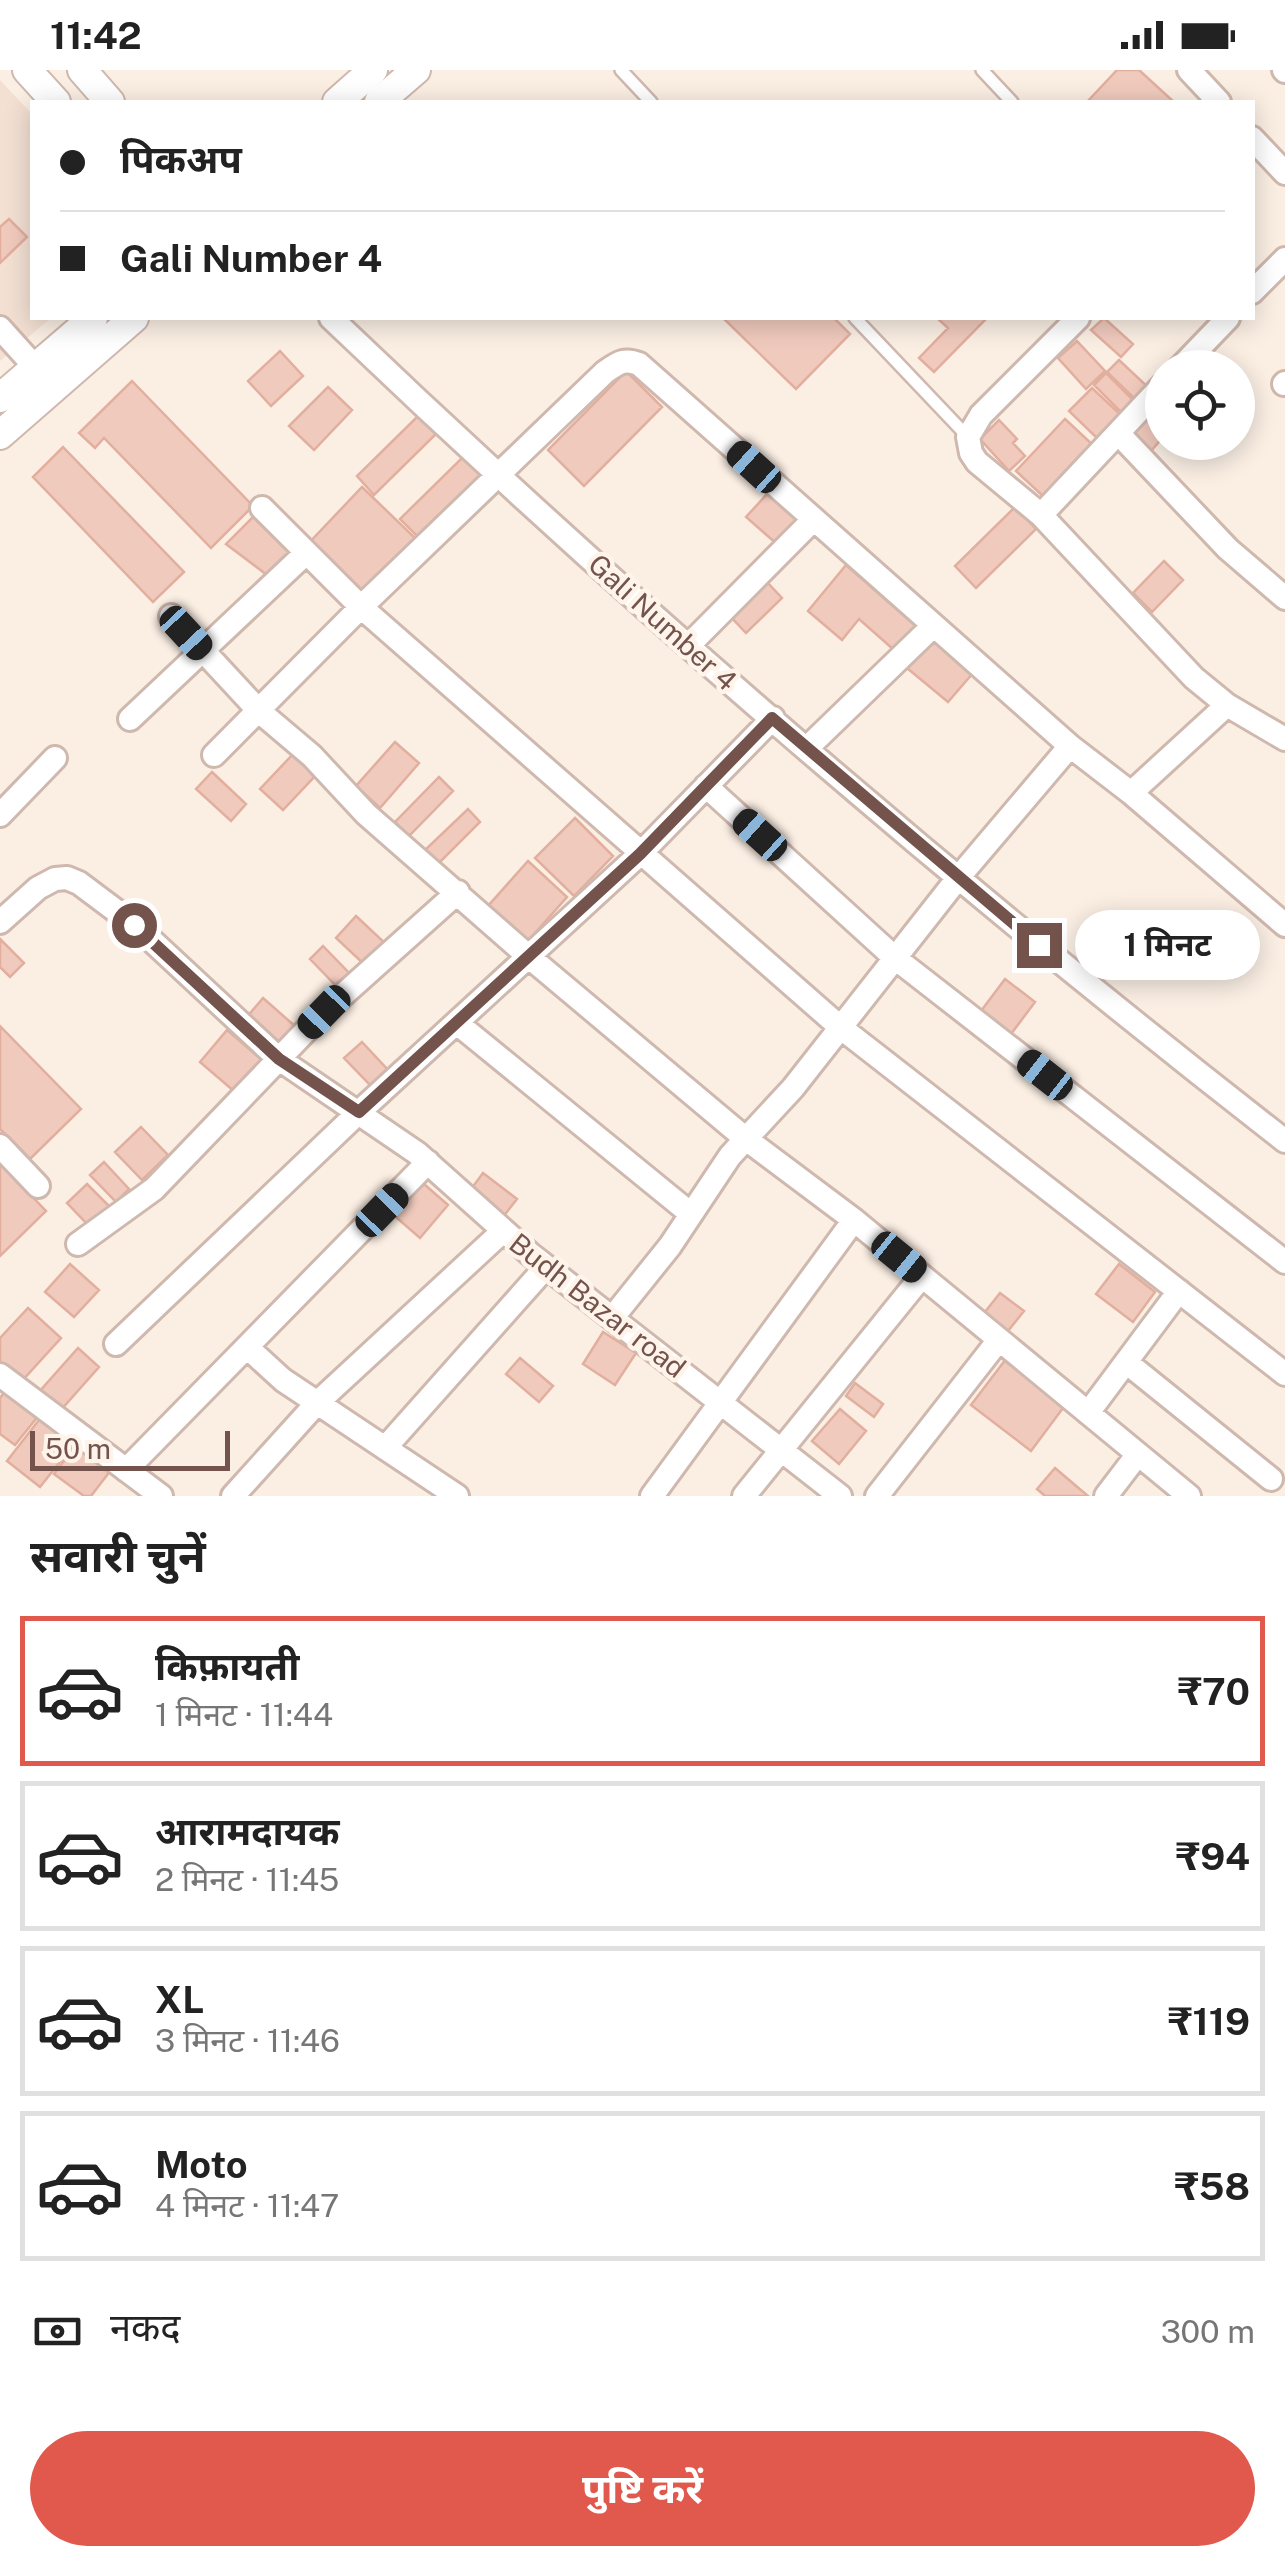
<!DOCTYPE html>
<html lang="hi">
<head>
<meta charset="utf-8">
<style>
  :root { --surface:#fff; --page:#f6f6f6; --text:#222; --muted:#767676; --line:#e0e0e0; --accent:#e1594d }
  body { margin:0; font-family:"Public Sans","Noto Sans Devanagari",sans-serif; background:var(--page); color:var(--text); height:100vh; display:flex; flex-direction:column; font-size:38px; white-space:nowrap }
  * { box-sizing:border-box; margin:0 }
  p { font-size:32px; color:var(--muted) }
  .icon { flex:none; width:55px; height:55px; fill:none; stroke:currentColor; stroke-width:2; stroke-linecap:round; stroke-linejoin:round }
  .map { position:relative; height:1426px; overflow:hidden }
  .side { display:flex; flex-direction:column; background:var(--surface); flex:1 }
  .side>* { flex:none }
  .banner { position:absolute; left:30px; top:30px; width:1225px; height:220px; border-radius:0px; box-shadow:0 5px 25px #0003; display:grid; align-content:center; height:220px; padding:0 30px; background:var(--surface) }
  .controls { position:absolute; left:1145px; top:280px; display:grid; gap:20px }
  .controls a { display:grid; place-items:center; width:110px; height:110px; border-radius:50%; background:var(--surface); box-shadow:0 5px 25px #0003; font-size:50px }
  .scale { position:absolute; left:30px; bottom:25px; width:200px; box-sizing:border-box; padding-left:10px; border:5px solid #73534b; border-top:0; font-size:28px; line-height:35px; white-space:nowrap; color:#73534b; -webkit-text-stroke:8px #fef4ea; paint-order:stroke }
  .end { position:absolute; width:45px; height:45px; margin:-22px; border:12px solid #73534b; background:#fff; box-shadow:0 0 0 5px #fff }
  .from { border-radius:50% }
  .bubble { position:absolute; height:70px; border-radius:35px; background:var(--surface); box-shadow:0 5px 25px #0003; font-size:32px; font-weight:700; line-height:70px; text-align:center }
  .car { position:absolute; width:30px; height:60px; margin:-30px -15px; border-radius:12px; box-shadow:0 0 8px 2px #0007; background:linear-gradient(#222 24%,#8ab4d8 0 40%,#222 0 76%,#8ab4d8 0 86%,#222 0) }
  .banner b { display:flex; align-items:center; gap:35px; height:95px; font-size:38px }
  .banner b+b { border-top:2px solid var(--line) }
  .banner i { width:25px; height:25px; background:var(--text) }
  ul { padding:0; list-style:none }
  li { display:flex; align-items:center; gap:30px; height:150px; margin:0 20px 15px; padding:0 10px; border:5px solid var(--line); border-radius:0px }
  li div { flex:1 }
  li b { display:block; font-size:38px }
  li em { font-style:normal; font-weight:700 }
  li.on { border-color:var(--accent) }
  li>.icon { width:90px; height:90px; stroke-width:1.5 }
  h2 { padding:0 30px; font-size:45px; line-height:120px }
  .pay { display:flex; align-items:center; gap:25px; height:110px; padding:0 30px; font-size:38px }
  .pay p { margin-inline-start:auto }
  .button { display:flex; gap:20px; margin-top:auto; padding:20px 30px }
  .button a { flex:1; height:115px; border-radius:60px; background:var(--accent); color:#fff; font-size:40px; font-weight:700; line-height:115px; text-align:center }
  .status { display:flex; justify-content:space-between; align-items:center; height:70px; padding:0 50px; background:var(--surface); direction:ltr }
  .status svg { height:28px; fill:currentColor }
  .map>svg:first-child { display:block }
</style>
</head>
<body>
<div class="status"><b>11:42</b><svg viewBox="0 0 49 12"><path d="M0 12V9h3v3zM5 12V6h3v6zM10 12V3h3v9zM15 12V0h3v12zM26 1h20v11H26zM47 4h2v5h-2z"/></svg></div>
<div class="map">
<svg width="1285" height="1426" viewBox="0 0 1285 1426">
  <rect width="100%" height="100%" fill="#fbefe4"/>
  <path fill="#f3e0d3" d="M0 10 32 44V248H51L0 291Z"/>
  <path fill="#f0cabd" stroke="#e2ae9e" stroke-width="2.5" d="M1117 0H1139L1174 32H1087Z
    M9 149 27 167 0 193V157Z
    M723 248H834L850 264 796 319Z
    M937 248H987L934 302 919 288 948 258Z
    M1104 248 1133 274 1121 287 1091 260Z
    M1077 271 1105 301 1086 319 1058 288Z
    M280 281 303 306 271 336 248 311Z
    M1119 290 1151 320 1139 333 1107 302Z
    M626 301 662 337 584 416 548 380Z
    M1106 303 1137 334 1125 346 1094 315Z
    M132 311 253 436 211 478 104 368 95 378 79 363Z
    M328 317 352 340 314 380 289 356Z
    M1092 318 1123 347 1100 371 1069 341Z
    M1142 344 1162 362V368L1152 380 1128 360Z
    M418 346 436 364 374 425 357 406Z
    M1065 349 1094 376 1045 428 1016 401Z
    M999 350 1017 369 1013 373 1025 386 1009 401 980 369Z
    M63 377 184 502 153 532 33 407Z
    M463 387 487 412 425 474 400 449Z
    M362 417 416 469 361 527 307 475Z
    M767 424 799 451 778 475 746 447Z
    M1015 437 1036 459 976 518 955 496Z
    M253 447 295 488 267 505 226 474Z
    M1164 491 1183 510 1152 542 1133 523Z
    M846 495 916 556 894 580 859 549 842 570 808 541Z
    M766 511 782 528 746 563 730 546Z
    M932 569 973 603 948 632 907 598Z
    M395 672 419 693 380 738 356 716Z
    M294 683 317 704 283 740 260 719Z
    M212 702 246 734 231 751 196 719Z
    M439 707 453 721 409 766 395 752Z
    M468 739 480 752 438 794 425 780Z
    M575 748 613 786 574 826 535 788Z
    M528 791 567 827 527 872 488 836Z
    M356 846 387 875 367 897 336 868Z
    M0 869 24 893 10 907 0 897Z
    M323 876 354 908 341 921 310 889Z
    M1005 909 1035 932 1008 968 978 945Z
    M263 928 296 957 279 977 246 948Z
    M0 956 81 1039 30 1089 0 1059Z
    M227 960 262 990 235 1022 200 992Z
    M362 972 389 1001 372 1017 344 988Z
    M141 1057 168 1085 142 1110 115 1082Z
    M104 1092 129 1119 116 1132 90 1105Z
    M0 1093 46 1141 0 1186Z
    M483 1103 517 1129 503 1147 469 1122Z
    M417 1108 448 1135 420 1168 389 1141Z
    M87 1114 111 1138 91 1158 67 1133Z
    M70 1194 99 1220 74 1247 45 1222Z
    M1119 1194 1155 1222 1133 1252 1096 1224Z
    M1000 1223 1024 1241 1004 1266 981 1247Z
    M28 1238 61 1268 21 1312 0 1293V1268Z
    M603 1262 636 1283 615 1315 583 1294Z
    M78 1278 99 1297 60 1341 39 1322Z
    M520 1288 553 1316 539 1332 506 1304Z
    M1006 1289 1066 1334 1031 1381 971 1335Z
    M855 1313 883 1334 874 1347 846 1326Z
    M7 1319 39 1345 15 1375 0 1364V1328Z
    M840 1339 866 1361 839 1394 812 1371Z
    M42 1346 75 1373 40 1417 7 1391Z
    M77 1374 111 1400 91 1426H84L54 1404Z
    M1055 1398 1088 1426H1045L1037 1419Z"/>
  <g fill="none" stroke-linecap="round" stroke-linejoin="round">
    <g stroke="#cfb8ae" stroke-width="16">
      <path id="service" d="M621 0 651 32
        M982 0 1012 32
        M855 248 968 367"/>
    </g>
    <g stroke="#cfb8ae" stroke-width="28">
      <path id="minor" d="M1189 0 1219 32
        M1284 0 1285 1
        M1252 68 1285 103
        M1252 222 1285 189
        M331 248C634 538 954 813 1285 1071
        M1078 248 981 345 968 367 971 383 977 392 1041 445 1194 608 1227 635 1285 669
        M0 258 36 298
        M1180 298 1228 248
        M1284 314 1285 313
        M1118 363 1228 479 1285 528
        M262 438 361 537 840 957 1285 1304
        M1041 445 1162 316
        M171 546 260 642 312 686 366 744 528 886 746 1069 854 1150 1189 1426
        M689 575 813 450
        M130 649 306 483
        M807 678 933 556
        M214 685 361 537 605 302C618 293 624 288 639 294L1070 676 1131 723 1285 855
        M706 716 895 888 1285 1192
        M1131 723 1227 635
        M0 745 55 688
        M0 852 38 818 55 809 67 808 79 813 135 855 279 989 417 1083 530 1184 840 1426
        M458 954 691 1144
        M0 1076 38 1116
        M78 1174 154 1119 324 942 458 822
        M613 1247 670 1176 730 1086 793 1018 958 808 1070 676
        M116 1274 359 1042 640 784 773 648
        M247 1277 283 1310 457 1426
        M1126 1292 1271 1409
        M0 1305 161 1426
        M1088 1343 1179 1221
        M385 1378 546 1197
        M126 1400 428 1092
        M233 1426 317 1333 503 1161
        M652 1426 854 1150
        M744 1426 922 1206
        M877 1426 998 1271
        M1106 1426 1138 1384"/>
    </g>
    <g stroke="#cfb8ae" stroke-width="32">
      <path id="tertiary" d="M27 0 56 32
        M82 0 110 32
        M337 32 373 0
        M379 32 416 0
        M0 328 93 248
        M0 365 134 248"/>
    </g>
    <use href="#service" stroke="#fff" stroke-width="11"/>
    <use href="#minor" stroke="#fff" stroke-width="22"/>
    <use href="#tertiary" stroke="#fff" stroke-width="28"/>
  </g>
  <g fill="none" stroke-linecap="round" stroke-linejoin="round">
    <path stroke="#73534b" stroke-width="12" d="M134 855 279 989 359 1042 640 784 772 648 1039 875"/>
  </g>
  <g text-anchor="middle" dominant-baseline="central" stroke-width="9" stroke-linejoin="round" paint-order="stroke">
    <g font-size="28" fill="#73534b" stroke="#fef4ea">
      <text transform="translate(663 552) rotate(42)">Gali Number 4</text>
      <text transform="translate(598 1235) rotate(38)">Budh Bazar road</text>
    </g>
  </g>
</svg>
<div class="controls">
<a><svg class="icon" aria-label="locate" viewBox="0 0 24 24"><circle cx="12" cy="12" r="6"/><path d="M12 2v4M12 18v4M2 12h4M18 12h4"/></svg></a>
</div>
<div class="scale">50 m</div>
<i class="end from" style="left:134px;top:855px"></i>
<i class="end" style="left:1039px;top:875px"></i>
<div class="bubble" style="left:1075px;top:840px;width:185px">1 मिनट</div>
<i class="car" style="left:754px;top:397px;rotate:312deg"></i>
<i class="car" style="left:186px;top:563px;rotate:137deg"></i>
<i class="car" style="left:760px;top:765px;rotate:312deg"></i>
<i class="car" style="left:324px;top:942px;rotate:224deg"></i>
<i class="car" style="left:1045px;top:1005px;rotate:308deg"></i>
<i class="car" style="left:382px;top:1140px;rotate:44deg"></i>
<i class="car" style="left:899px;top:1187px;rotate:129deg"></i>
<div class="banner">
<b><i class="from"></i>पिकअप</b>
<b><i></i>Gali Number 4</b>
</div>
</div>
<section class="side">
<h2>सवारी चुनें</h2>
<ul>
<li class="on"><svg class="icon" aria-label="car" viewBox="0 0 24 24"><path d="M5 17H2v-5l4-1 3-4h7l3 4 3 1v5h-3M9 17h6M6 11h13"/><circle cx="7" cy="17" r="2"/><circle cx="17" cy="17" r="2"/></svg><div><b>किफ़ायती</b><p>1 मिनट · 11:44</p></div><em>₹70</em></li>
<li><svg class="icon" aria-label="car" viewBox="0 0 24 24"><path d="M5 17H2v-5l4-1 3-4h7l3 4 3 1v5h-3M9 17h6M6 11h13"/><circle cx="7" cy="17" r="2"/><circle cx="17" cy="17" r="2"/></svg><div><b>आरामदायक</b><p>2 मिनट · 11:45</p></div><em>₹94</em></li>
<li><svg class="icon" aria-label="car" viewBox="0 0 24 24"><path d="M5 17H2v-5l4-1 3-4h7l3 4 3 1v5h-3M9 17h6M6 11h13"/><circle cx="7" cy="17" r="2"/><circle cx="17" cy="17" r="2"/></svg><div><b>XL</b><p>3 मिनट · 11:46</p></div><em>₹119</em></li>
<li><svg class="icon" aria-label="car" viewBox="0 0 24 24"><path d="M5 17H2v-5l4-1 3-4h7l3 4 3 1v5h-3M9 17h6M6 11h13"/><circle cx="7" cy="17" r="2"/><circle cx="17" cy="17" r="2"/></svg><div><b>Moto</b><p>4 मिनट · 11:47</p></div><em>₹58</em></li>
</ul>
<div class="pay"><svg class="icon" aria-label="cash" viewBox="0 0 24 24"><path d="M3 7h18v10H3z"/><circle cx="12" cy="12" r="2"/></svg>नकद<p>300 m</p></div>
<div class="button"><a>पुष्टि करें</a></div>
</section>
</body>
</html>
